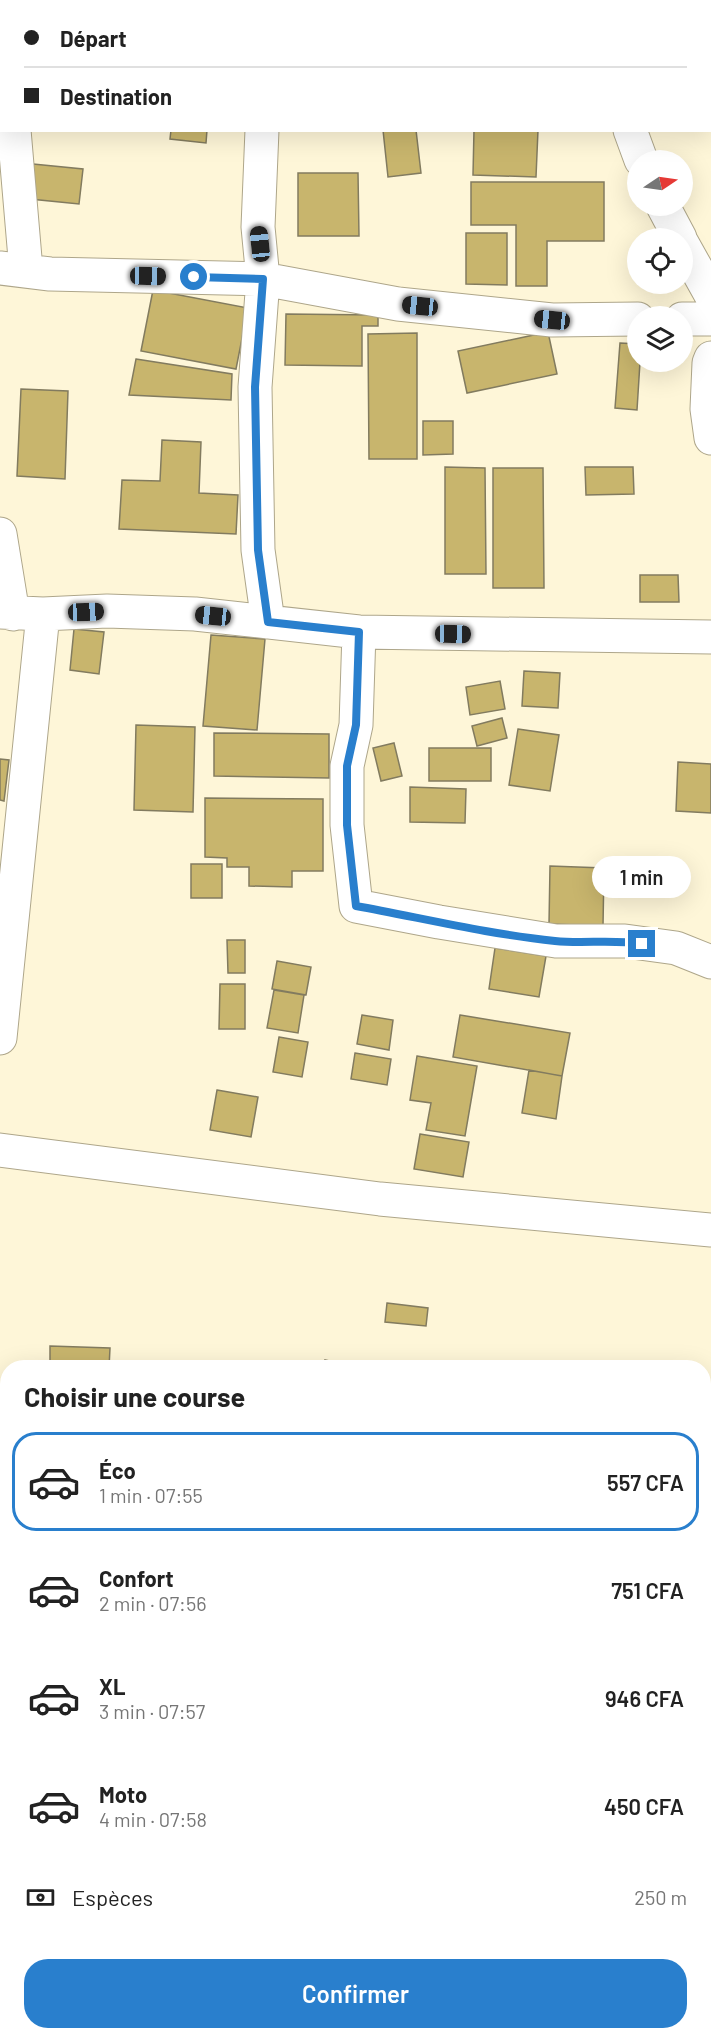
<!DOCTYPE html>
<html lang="fr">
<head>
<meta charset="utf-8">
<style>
  :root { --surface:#fff; --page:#f2f2f2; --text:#222; --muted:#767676; --line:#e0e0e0; --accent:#297fcd }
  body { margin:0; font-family:Barlow,sans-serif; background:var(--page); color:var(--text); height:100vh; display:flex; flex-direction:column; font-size:22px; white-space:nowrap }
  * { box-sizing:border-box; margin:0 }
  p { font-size:20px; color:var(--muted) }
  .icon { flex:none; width:33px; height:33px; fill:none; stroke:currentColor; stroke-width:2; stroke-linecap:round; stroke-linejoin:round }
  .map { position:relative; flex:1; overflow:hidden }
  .drawer { position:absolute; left:0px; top:1360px; width:711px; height:680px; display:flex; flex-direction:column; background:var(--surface); border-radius:24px 24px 0 0; box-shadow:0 6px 24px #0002 }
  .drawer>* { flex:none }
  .banner { position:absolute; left:0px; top:0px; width:711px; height:132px; box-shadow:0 6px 24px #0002; display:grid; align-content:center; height:132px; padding:0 24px; background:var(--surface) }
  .needle { width:39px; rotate:77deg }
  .fabs { position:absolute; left:627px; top:150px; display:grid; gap:12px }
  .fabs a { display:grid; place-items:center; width:66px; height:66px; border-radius:50%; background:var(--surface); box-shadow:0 6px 24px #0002; font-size:30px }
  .end { position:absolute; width:27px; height:27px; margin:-14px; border:8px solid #297fcd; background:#fff; box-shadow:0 0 0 3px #fff }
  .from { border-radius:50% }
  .bubble { position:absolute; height:42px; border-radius:21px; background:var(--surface); box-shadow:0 6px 24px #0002; font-size:20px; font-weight:600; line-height:42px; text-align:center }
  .car { position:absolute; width:18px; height:36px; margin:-18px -9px; border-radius:8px; box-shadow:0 0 4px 2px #0007; background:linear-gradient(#222 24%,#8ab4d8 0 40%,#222 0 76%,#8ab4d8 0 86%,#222 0) }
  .banner b { display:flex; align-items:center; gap:21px; height:57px; font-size:22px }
  .banner b+b { border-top:2px solid var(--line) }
  .banner i { width:15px; height:15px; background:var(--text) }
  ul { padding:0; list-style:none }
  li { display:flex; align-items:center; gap:18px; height:99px; margin:0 12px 9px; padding:0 12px; border:3px solid transparent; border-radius:24px }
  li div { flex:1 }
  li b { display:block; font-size:22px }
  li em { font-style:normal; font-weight:600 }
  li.current { border-color:var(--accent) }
  li>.icon { width:54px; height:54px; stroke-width:1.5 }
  h2 { padding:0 24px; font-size:27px; line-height:72px }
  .pay { display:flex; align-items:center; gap:15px; height:66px; padding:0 24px; font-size:22px }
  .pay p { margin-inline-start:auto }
  .button { display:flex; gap:12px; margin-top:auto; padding:12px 24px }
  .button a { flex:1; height:69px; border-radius:24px; background:var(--accent); color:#fff; font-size:24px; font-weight:600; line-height:69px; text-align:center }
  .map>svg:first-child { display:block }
</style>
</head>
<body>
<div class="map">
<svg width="711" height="2039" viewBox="0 0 711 2039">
  <rect width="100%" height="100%" fill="#fef6d8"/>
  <path fill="#c8b56d" stroke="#827b5f" stroke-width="1.5" d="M147 0H231L147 2Z
    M171 130H207L206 143 170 139Z
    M383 130H416L421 173 388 177Z
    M474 130H538L536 177 473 175Z
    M33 164 83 169 79 204 30 199Z
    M298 173H358L359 236H298Z
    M471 182H604V241H547V286H516V225H471Z
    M466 233H507V285L466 284Z
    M153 290 248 308 236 369 141 351Z
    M286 314 378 315V326H362V366L285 365Z
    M548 332 557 374 467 393 458 351Z
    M417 333V459H369L368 334Z
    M620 343 638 344V362H640L637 410 615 408Z
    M136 359 232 374 231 400 129 395Z
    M21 389 68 391 65 479 17 476Z
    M423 421H453V454L423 455Z
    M162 440 201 442 199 493 238 495 236 534 119 529 122 480 160 481Z
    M445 467 485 468 486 574H445Z
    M585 467H633L634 494 586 495Z
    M493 468H543L544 588H493Z
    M640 575H678L679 602H640Z
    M74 629 104 632 99 674 70 670Z
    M211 635 265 639 257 730 203 726Z
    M524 671 560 673 558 708 522 706Z
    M500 681 505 709 470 715 466 687Z
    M502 718 507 738 477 746 472 726Z
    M136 725 195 727 193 812 134 810Z
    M518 729 559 735 550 791 509 785Z
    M214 733 329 734V778L214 776Z
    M394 743 402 776 381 781 373 748Z
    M429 748H491V781H429Z
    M0 759 9 760 4 801 0 800Z
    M678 762 711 764V813L676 811Z
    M410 787 466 789 465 823 410 822Z
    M205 798 323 799V871H292V887L249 886V867H227V858L205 857Z
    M191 864H222V898H191Z
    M550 866 604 868 603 926 549 924Z
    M227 940H245V973H228Z
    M495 948 546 956 539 997 489 989Z
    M277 961 311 967 306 995 272 989Z
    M220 984H245V1029H219Z
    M274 990 304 995 298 1033 267 1028Z
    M362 1015 393 1020 389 1050 357 1044Z
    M460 1015 570 1033 562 1076 453 1057Z
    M279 1037 308 1042 302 1077 273 1072Z
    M355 1053 391 1059 387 1085 351 1079Z
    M417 1056 477 1066 465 1136 426 1130 431 1103 410 1100Z
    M529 1070 562 1076 556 1119 522 1113Z
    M217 1090 258 1097 251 1137 210 1130Z
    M420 1134 469 1142 463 1177 414 1169Z
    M387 1303 428 1308 426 1326 385 1322Z
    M50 1346 110 1348 109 1368H50Z
    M325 1360 362 1368H323Z
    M8 1489V1540L0 1541V1490Z
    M0 1548 8 1549V1605H0Z
    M0 1884 8 1885V1950L0 1949Z
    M0 2021 8 2022V2032H38L37 2039H0Z
    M111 2034 142 2037 141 2039H111Z"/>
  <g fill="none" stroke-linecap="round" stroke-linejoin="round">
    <g stroke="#aea68a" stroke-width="35">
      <path id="street" d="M562 0 563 2
        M5 2V0
        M276 2V0
        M610 2 613 0
        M14 130 26 270
        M262 130 258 227 263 279 255 387 258 550 268 622
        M630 130 641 160
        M663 206 680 238
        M682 243 711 295
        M0 268 50 274 263 279 398 304 552 320 638 319
        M682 319H711
        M711 358 709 363 707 409 711 438
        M0 534 13 614
        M0 612 43 614 107 611 195 614 359 632 711 637
        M359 632 356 725 347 766V825L356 906 439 922 556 941H625L676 948 711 962
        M0 1038 43 614
        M0 1150 380 1199 711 1230
        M0 1824 8 1825"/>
    </g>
    <use href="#street" stroke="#fff" stroke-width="33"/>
  </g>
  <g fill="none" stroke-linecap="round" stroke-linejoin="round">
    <path stroke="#297fcd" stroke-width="8" d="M194 277 263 279 255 387 258 550 268 622 359 632 356 725 347 766V825L356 906C422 918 488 934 555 941 584 944 613 939 642 944"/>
  </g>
</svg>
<div class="fabs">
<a><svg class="needle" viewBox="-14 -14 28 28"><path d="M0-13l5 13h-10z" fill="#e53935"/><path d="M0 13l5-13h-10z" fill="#767676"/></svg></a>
<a><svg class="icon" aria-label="locate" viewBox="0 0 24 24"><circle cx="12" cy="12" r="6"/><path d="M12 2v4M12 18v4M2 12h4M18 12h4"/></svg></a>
<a><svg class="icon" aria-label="layers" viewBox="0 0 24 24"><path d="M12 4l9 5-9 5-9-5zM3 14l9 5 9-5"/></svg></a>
</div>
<i class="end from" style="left:194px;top:277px"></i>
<i class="end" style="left:642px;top:944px"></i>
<div class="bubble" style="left:592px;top:856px;width:99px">1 min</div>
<i class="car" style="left:260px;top:244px;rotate:354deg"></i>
<i class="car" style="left:148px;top:276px;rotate:91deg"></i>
<i class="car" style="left:420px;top:306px;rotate:276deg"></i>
<i class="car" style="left:552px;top:320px;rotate:276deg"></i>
<i class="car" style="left:86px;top:612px;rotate:88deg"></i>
<i class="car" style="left:213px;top:616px;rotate:276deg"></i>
<i class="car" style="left:453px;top:634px;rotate:91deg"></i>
<div class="banner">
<b><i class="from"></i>Départ</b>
<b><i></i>Destination</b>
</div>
<section class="drawer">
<h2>Choisir une course</h2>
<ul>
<li class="current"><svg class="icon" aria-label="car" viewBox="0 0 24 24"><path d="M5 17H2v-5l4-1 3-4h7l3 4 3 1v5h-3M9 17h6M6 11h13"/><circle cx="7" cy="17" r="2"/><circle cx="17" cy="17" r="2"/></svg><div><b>Éco</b><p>1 min · 07:55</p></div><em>557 CFA</em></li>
<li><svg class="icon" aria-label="car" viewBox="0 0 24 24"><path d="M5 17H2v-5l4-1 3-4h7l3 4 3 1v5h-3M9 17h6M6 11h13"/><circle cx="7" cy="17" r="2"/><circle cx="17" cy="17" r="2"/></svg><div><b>Confort</b><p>2 min · 07:56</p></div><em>751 CFA</em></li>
<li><svg class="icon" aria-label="car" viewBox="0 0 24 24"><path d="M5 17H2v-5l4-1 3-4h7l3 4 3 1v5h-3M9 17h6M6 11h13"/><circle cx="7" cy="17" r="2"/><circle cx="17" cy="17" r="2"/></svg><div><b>XL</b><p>3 min · 07:57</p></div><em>946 CFA</em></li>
<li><svg class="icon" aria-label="car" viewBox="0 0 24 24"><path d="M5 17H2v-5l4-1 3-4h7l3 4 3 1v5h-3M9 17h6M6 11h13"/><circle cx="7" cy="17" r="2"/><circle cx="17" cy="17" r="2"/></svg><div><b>Moto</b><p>4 min · 07:58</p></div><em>450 CFA</em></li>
</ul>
<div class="pay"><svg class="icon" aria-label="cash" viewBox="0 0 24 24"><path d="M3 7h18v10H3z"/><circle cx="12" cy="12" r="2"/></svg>Espèces<p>250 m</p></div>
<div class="button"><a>Confirmer</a></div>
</section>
</div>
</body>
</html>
